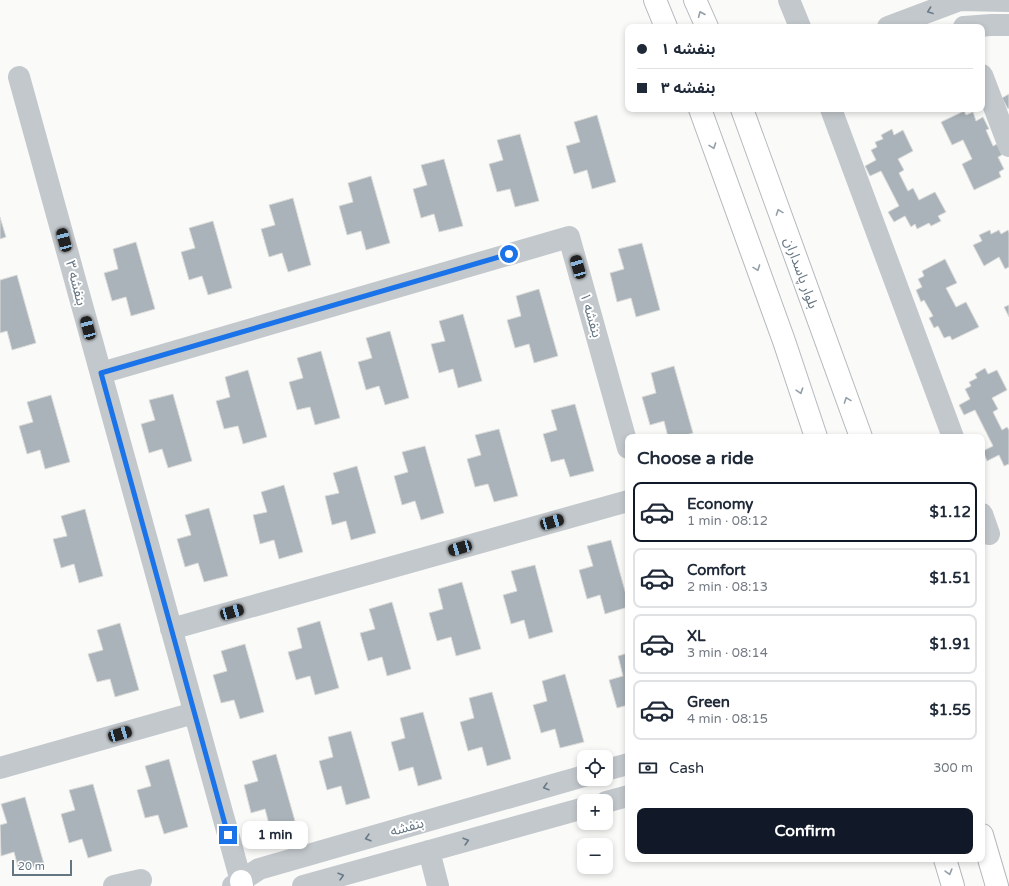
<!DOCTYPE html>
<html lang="en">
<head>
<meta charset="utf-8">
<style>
  :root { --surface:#fff; --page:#f2f2f3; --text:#1f2937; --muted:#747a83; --line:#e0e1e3; --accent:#111827 }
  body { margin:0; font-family:"Varela Round","Noto Sans Arabic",sans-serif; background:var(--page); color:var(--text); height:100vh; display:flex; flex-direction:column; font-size:15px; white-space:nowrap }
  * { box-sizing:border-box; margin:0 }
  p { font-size:13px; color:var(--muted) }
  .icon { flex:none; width:22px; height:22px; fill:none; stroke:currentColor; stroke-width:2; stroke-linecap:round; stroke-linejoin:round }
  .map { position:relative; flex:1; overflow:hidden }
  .side { position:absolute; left:625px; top:434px; width:360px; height:428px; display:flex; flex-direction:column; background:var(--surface); border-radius:8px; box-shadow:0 2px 6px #0003 }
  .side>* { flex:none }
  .hud { position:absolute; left:625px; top:24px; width:360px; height:88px; border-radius:8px; box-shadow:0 2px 6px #0003; display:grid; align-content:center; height:88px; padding:0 12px; background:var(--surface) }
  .tools { position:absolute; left:577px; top:750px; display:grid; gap:8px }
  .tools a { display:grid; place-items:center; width:36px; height:36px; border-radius:8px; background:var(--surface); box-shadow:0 2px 6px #0003; font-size:20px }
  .scale { position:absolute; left:12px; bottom:10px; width:60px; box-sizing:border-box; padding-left:4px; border:2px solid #657683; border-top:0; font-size:11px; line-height:14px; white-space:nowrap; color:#657683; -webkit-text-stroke:3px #fff; paint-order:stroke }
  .end { position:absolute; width:18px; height:18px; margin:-9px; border:5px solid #1a73e8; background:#fff; box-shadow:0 0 0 2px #fff }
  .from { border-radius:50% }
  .bubble { position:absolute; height:28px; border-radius:8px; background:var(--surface); box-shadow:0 2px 6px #0003; font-size:13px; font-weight:800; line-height:28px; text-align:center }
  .car { position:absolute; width:12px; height:24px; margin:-12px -6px; border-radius:5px; box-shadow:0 0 3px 1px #0007; background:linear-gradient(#222 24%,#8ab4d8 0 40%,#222 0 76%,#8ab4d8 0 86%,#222 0) }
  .hud b { display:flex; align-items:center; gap:14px; height:38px; font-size:15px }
  .hud b+b { border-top:1px solid var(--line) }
  .hud i { width:10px; height:10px; background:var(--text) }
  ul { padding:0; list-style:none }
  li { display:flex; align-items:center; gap:12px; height:60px; margin:0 8px 6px; padding:0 4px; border:2px solid var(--line); border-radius:8px }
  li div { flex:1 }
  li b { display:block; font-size:15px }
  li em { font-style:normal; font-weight:800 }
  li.current { border-color:var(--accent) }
  li>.icon { width:36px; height:36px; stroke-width:1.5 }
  h2 { padding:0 12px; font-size:18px; line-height:48px }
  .pay { display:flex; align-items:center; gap:10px; height:44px; padding:0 12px; font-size:15px }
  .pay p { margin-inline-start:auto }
  .primary-button { display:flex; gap:8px; margin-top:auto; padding:8px 12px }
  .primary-button a { flex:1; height:46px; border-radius:8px; background:var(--accent); color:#fff; font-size:16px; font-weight:800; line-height:46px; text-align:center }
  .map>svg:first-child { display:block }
</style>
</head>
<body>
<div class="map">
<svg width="1009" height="886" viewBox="0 0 1009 886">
  <rect width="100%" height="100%" fill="#fafaf8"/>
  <path fill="#aab3b9" stroke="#dcdcda" d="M1009 94V108L1008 109 1002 98Z
    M964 111 966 115 973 112 976 121 983 117 989 129 986 130 993 146 997 144 1002 155 998 157 1004 169 999 172 1001 177 974 190 962 164 972 159 963 140 952 145 941 122Z
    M597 115 616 182 592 189 587 170 574 174 566 146 580 142 574 122Z
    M892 129 894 135 903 130 913 151 898 159 904 170 899 173 908 191 913 188 919 200 935 192 946 212 938 216 941 221 931 226 929 223 917 229 915 224 911 227 905 216 894 222 888 212 899 206 881 171 870 176 865 166 876 160 871 150 877 147 875 142 883 139 881 135Z
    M520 134 539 201 515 207 510 189 497 192 489 164 503 160 497 140Z
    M444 159 463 226 439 232 434 214 421 218 413 189 427 185 421 165Z
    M371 176 390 243 366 250 361 231 347 235 339 206 353 202 348 183Z
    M293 198 311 265 288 272 282 253 269 257 261 229 275 225 269 205Z
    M0 217 6 237 0 239Z
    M213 221 232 288 208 295 202 276 189 280 181 252 195 248 189 228Z
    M990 230 991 234 999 230 1001 234 1008 230 1009 233V267L1005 269 999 257 984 266 973 245 982 241 979 235Z
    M136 242 155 309 131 316 126 297 112 301 104 273 118 269 113 249Z
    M642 243 660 310 636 317 631 298 617 302 610 273 624 269 618 249Z
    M945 259 957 283 946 288 956 307 966 302 979 327 952 340 950 336 944 338 938 326 934 328 929 318 933 316 924 300 921 302 916 290 922 287 918 279 924 276 922 271Z
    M17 275 36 343 12 350 7 331 0 333V280Z
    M539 289 558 356 534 363 529 344 515 348 507 320 521 316 516 296Z
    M1009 305V317L1004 307Z
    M463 314 482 381 458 388 453 369 439 373 431 344 445 341 439 321Z
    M390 331 409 398 385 405 379 386 366 390 358 362 372 358 366 338Z
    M321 351 340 418 315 425 310 407 297 410 289 382 303 378 297 358Z
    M674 366 693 433 680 437H668L664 421 650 425 642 397 656 393 651 373Z
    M985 368 988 374 997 370 1007 390 992 398 998 409 993 412 1002 430 1007 427 1009 430V464L1004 466 999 455 987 461 983 451 993 446 975 410 964 415 959 405 970 399 965 389 971 386 969 382 977 378 975 374Z
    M248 370 267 437 243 444 238 426 224 429 216 401 230 397 225 377Z
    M173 394 192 461 168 468 162 449 149 453 141 424 155 420 149 400Z
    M51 395 70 462 45 469 40 450 27 454 19 426 33 422 27 402Z
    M575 404 594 471 570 477 564 459 551 462 543 434 557 430 551 410Z
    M499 429 518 496 494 502 488 484 475 487 467 459 481 455 475 435Z
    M425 446 444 513 421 520 415 501 402 505 394 476 408 472 402 452Z
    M357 466 376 533 351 540 346 521 332 525 325 496 339 493 333 473Z
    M284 485 303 552 279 559 274 540 260 544 253 515 267 512 261 492Z
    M209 508 228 576 204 582 198 563 185 567 177 539 191 535 185 515Z
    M85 509 103 576 79 583 74 564 61 568 53 539 67 536 61 516Z
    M611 540 628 602V607L605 614 600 595 587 599 579 570 593 566 587 546Z
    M535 565 553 632 529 639 524 620 511 624 503 595 517 591 511 571Z
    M462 582 481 649 456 656 451 637 437 641 429 613 443 609 438 589Z
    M392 602 411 669 387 676 382 657 368 661 360 633 375 629 369 609Z
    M320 621 339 688 315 695 310 676 296 680 288 652 302 648 297 628Z
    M120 623 139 690 115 697 110 679 97 682 88 654 103 650 97 630Z
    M245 644 264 712 240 719 234 700 221 703 213 675 227 671 221 651Z
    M628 653V705L617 708 609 680 623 676 618 656Z
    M565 674 584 742 560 748 555 729 541 733 533 705 547 701 542 681Z
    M492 692 511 759 487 766 482 747 468 751 460 722 474 718 469 698Z
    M423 712 442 779 418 786 413 767 399 771 391 742 405 738 400 718Z
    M351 731 370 798 346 805 341 786 327 790 319 761 333 757 328 737Z
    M276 754 295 821 270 828 265 809 251 813 244 785 258 781 252 761Z
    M169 759 188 827 164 834 158 815 145 818 137 790 151 786 145 766Z
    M93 784 112 851 88 858 82 839 69 843 61 814 75 810 69 790Z
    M25 797 44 864 19 871 14 852 1 856 0 825 7 823 1 804Z"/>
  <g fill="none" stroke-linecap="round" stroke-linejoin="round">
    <g stroke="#b5babe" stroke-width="24">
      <path id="major" d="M241 881 242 886"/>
    </g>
    <g stroke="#b4b9bd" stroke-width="24">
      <path id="highway" d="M655 0 666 27
        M695 0 707 27
        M700 109 784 341 816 437
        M742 109 861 437
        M982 835 997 886
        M945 859 953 886"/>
    </g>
    <path stroke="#c3c8cc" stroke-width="22" d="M789 0 800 27
      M888 27 960 0 1009 1
      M964 27 991 25H1009
      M982 75 1009 146
      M19 77 241 881
      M831 109 953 437
      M101 373 569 237 628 448
      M982 514 989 534
      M171 629 628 501
      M0 768 194 713
      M606 770 628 764
      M606 802 628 796
      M429 851 438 886
      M114 886 141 880
      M233 886 259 869 584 776
      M303 886 584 808"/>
    <use href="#major" stroke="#fff" stroke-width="22"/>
    <use href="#highway" stroke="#fff" stroke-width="22"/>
  </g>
  <defs><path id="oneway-chevron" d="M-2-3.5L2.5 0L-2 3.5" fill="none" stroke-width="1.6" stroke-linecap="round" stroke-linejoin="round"/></defs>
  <g stroke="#6a7a87">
    <use href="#oneway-chevron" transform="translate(930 11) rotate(160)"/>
    <use href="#oneway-chevron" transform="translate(546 787) rotate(164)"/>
    <use href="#oneway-chevron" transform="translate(368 838) rotate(164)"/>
    <use href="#oneway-chevron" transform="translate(466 841) rotate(-16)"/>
    <use href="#oneway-chevron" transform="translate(341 876) rotate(-16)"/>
  </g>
  <g stroke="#939fa8">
    <use href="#oneway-chevron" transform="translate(701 14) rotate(-113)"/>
    <use href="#oneway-chevron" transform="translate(713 146) rotate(70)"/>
    <use href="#oneway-chevron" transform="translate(779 212) rotate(-110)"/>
    <use href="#oneway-chevron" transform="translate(757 268) rotate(70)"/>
    <use href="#oneway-chevron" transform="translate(800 391) rotate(72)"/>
    <use href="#oneway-chevron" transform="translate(847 400) rotate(-110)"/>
    <use href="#oneway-chevron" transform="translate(949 872) rotate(74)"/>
  </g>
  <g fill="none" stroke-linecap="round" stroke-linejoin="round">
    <path stroke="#1a73e8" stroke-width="5" d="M228 835 101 373 509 254"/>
  </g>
  <g text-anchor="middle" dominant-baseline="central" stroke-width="4" stroke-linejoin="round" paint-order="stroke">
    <g font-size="14" fill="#657683" stroke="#fff">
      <text transform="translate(801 273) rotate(70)">بلوار پاسداران</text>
      <text transform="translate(76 283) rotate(75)">بنفشه ۳</text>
      <text transform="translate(591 315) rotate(74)">بنفشه ۱</text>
      <text transform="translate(407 827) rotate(-16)">بنفشه</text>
    </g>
  </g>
</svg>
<div class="tools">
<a><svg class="icon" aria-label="locate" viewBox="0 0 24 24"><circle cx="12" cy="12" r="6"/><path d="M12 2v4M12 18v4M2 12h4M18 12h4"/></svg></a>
<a>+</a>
<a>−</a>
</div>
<div class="scale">20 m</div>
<i class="end from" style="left:509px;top:254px"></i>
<i class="end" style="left:228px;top:835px"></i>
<div class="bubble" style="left:242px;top:821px;width:66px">1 min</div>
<i class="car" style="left:64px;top:240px;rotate:345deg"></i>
<i class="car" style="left:578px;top:267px;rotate:344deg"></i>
<i class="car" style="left:88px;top:328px;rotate:345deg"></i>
<i class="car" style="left:552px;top:522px;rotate:74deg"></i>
<i class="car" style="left:460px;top:548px;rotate:254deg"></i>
<i class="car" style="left:232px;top:612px;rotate:74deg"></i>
<i class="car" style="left:120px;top:734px;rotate:74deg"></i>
<div class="hud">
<b><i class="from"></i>بنفشه ۱</b>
<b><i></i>بنفشه ۳</b>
</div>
<section class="side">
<h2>Choose a ride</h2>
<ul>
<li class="current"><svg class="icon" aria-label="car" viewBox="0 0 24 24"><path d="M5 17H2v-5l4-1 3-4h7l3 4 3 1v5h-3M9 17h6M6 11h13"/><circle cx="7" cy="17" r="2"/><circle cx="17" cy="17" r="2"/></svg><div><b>Economy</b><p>1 min · 08:12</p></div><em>$1.12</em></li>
<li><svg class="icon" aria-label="car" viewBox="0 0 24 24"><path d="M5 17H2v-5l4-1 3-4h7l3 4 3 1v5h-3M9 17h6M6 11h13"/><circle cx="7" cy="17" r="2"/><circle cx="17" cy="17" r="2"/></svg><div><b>Comfort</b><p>2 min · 08:13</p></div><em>$1.51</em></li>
<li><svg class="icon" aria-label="car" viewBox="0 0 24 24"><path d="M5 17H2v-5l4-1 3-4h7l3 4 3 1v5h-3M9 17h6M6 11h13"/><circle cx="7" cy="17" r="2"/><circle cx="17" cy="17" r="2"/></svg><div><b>XL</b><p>3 min · 08:14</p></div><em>$1.91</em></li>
<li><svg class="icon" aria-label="car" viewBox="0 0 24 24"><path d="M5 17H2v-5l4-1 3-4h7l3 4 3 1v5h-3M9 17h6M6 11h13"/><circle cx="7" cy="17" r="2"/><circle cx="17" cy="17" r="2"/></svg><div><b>Green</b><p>4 min · 08:15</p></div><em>$1.55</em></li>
</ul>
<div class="pay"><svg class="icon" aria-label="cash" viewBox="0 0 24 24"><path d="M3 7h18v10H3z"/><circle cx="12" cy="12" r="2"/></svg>Cash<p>300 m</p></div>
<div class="primary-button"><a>Confirm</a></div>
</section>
</div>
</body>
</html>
